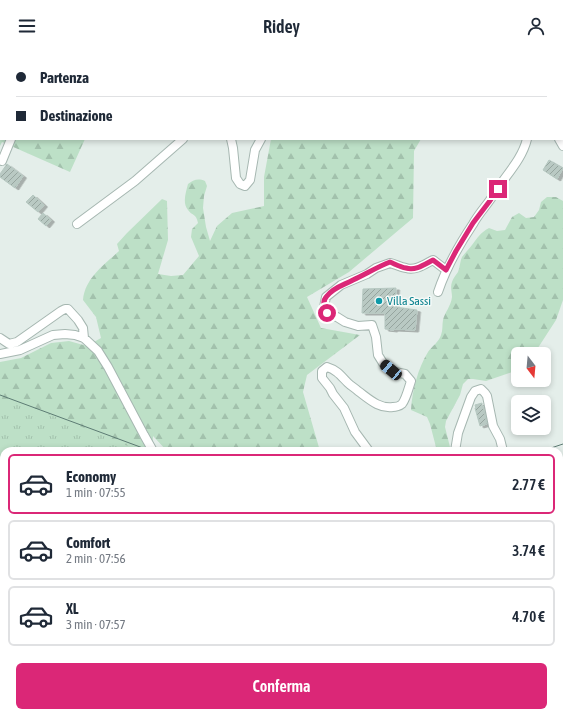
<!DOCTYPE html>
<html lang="it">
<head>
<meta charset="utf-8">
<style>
  :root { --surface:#fff; --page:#f6f6f7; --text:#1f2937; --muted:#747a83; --line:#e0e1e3; --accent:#db2777 }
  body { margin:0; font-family:"Asap Condensed",sans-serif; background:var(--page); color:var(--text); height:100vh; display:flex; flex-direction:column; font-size:15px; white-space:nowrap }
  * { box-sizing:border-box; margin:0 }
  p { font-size:13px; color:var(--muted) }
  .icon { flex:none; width:22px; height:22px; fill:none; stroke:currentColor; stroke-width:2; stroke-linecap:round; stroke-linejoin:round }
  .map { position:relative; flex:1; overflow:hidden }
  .panel { position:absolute; left:0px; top:395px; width:563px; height:270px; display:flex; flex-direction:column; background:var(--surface); border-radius:12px 12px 0 0; box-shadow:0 2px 6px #0003 }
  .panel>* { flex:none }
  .guide { position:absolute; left:0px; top:0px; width:563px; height:88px; box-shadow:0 2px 6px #0003; display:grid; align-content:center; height:88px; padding:0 16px; background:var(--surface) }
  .needle { width:26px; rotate:164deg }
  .controls { position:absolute; left:511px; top:295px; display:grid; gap:8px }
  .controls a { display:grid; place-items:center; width:40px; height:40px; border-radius:6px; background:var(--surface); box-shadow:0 2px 6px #0003; font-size:20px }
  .end { position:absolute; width:18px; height:18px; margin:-9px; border:5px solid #db2777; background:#fff; box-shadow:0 0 0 2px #fff }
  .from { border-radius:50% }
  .car { position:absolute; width:12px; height:24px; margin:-12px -6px; border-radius:5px; box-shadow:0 0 3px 1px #0007; background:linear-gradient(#222 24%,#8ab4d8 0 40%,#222 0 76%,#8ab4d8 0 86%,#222 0) }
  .guide b { display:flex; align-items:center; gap:14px; height:38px; font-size:15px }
  .guide b+b { border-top:1px solid var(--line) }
  .guide i { width:10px; height:10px; background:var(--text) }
  ul { padding:7px 0 0; list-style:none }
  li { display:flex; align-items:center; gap:12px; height:60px; margin:0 8px 6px; padding:0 8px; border:2px solid var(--line); border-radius:6px }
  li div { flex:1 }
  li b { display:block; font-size:15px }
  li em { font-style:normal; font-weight:600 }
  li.current { border-color:var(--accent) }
  li>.icon { width:36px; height:36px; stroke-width:1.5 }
  .action { display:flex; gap:8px; margin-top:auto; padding:8px 16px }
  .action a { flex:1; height:46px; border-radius:6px; background:var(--accent); color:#fff; font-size:16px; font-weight:600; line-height:46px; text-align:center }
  header { display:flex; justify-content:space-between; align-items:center; height:52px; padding:0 16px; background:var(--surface); font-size:18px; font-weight:600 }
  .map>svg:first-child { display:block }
</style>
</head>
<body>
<header><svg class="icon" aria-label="menu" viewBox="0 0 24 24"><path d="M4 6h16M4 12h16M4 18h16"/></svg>Ridey<svg class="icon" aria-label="person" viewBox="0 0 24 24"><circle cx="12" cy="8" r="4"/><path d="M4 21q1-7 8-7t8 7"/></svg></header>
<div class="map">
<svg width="563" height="665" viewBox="0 0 563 665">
  <defs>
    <pattern id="forest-firs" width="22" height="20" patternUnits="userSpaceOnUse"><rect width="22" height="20" fill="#bde0c7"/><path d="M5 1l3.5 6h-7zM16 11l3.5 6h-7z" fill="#a2c1ac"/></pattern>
    <pattern id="park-tufts" width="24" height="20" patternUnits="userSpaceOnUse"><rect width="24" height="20" fill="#bde0c7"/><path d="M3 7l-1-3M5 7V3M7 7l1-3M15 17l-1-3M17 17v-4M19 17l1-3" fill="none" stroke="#a2c1ac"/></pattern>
    <pattern id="building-hatch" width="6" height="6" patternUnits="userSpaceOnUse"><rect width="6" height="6" fill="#b9c9c3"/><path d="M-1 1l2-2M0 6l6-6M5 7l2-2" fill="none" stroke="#96a59f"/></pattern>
    <filter id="shadow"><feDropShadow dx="3.5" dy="2" stdDeviation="0" flood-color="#0004"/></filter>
  </defs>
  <rect width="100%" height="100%" fill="#e4eeea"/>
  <path fill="url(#forest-firs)" d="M0 0H33L35 1H1V87H85L70 120 2 90 0 94Z
    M271 87H421L414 99 413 166 349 220 307 245 321 276 360 283 307 323 303 340 320 399H167L153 384 152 399H4V661L223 665H0V310L21 306 51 291 69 289 87 294 101 286 96 265 83 248C85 226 104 213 119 199L117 192 127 181 162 147 167 149 168 188 158 222 171 224 183 223 199 204 191 185 192 177 198 171C196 161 192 164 188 158 182 151 186 140 188 132 193 128 198 126 205 129L207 134 204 144 203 156 206 175 210 189 217 174 232 161 264 154V125Z
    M547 145H556L563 149V248L556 268 534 302H518V318L486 329 473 327H468L463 332 460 343 446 369 445 375 451 399H437L430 372 427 365 411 358C412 339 418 316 428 300 432 294 439 290 441 283 443 278 442 273 443 268 445 260 451 254 452 245 452 240 450 235 452 230 453 226 456 223 458 220 460 215 460 209 462 205 465 201 469 197 472 193 478 185 480 181 489 176L497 179 505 178 512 165 519 161 526 166 534 165 539 158 541 150Z
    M563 488V585L559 583V489Z"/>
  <path fill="url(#park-tufts)" d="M0 346 65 368 140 399H4V661H542L545 665H0Z"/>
  <path fill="url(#building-hatch)" stroke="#b6c8c1" filter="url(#shadow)" d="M549 108 563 116 557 127 543 118Z
    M7 112 23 124 15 136 0 125V122Z
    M33 143 44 153 38 160 26 150Z
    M43 161 51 168 46 174 38 167Z
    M396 236 395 255 417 258 415 278 394 277V278L385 277V261H362L363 237Z
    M482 351V354H483L487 372 480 374 475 356H476L475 353Z"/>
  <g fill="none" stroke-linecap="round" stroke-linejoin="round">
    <g stroke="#a6b7b1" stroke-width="10">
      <path id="minor" d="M52 0 53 1
        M102 0V1
        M239 0V1
        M214 1 215 0
        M543 1V0
        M562 45H563
        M231 87 233 96 236 126 240 132 245 134 250 128 255 98 261 87
        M559 87 563 94
        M2 109 11 87
        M77 172 135 129 183 87
        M438 240C446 216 459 193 473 172 479 161 488 152 494 142 505 124 522 108 527 87
        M0 286 9 292 17 290 61 259 65 257H68L78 268 83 276 84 286
        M0 302 20 298 53 283 65 282 75 283 84 286 98 299 108 315 144 383 153 399
        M369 399 355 380 344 356 333 342 330 336 322 326V319L327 315C337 318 341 324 348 331 351 334 355 336 358 339 369 347 379 357 393 355 395 355 400 354 402 352 406 347 409 335 411 329L405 322 395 320 383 311 378 303 376 285 372 273 358 274 345 270 337 265 327 261 324 255 326 245 341 233 367 222 376 216 390 211C395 212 400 215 406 216 416 219 425 212 433 208L446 218
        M455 399 458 381 471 345 475 339 481 337 485 341 487 344 493 374 500 387 503 399
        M559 458H563
        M228 665 234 664 235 665
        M291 665 296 661"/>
    </g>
    <path stroke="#84b3a5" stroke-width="1" stroke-dasharray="2 3" stroke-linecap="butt" d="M0 470H4
      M0 644 3 648 0 653"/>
    <use href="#minor" stroke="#fff" stroke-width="8"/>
    <path stroke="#5d7c74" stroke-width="1" d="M0 343 151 399
      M542 399 563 392"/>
  </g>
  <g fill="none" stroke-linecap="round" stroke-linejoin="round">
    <path stroke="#db2777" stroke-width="5" d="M327 261C324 256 322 249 327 244 334 235 344 233 353 228 366 222 377 215 390 210 395 212 400 215 406 216 416 219 425 212 433 208L446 218 456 199 473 171 489 150 498 137"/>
  </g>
  <circle fill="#0f9aa8" stroke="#f5faf8" stroke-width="1.5" cx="379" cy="249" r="4"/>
  <g text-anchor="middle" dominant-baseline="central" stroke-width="3" stroke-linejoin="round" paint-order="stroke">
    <g font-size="12" fill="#0d838f" stroke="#f5faf8" text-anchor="start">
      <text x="387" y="249">Villa Sassi</text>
    </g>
  </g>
</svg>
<div class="controls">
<a><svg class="needle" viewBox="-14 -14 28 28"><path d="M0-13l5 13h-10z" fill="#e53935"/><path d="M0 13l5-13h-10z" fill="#747a83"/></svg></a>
<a><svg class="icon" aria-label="layers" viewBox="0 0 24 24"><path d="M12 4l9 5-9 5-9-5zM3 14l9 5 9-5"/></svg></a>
</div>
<i class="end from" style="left:327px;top:261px"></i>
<i class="end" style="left:498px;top:137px"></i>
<i class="car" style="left:391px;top:318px;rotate:310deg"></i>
<div class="guide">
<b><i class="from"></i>Partenza</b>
<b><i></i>Destinazione</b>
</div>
<section class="panel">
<ul>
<li class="current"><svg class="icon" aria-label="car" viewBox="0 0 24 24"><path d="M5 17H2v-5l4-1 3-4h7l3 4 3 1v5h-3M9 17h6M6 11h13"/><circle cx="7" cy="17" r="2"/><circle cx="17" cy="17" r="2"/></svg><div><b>Economy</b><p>1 min · 07:55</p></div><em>2.77 €</em></li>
<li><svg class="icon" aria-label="car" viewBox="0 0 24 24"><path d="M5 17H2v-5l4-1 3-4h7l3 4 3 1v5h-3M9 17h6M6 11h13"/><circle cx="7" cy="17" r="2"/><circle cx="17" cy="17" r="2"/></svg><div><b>Comfort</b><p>2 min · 07:56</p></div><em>3.74 €</em></li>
<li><svg class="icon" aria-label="car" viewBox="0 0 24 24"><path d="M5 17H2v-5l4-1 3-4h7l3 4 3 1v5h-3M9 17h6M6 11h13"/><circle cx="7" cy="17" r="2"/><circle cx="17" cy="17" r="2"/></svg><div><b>XL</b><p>3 min · 07:57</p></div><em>4.70 €</em></li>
</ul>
<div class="action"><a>Conferma</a></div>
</section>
</div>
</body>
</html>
